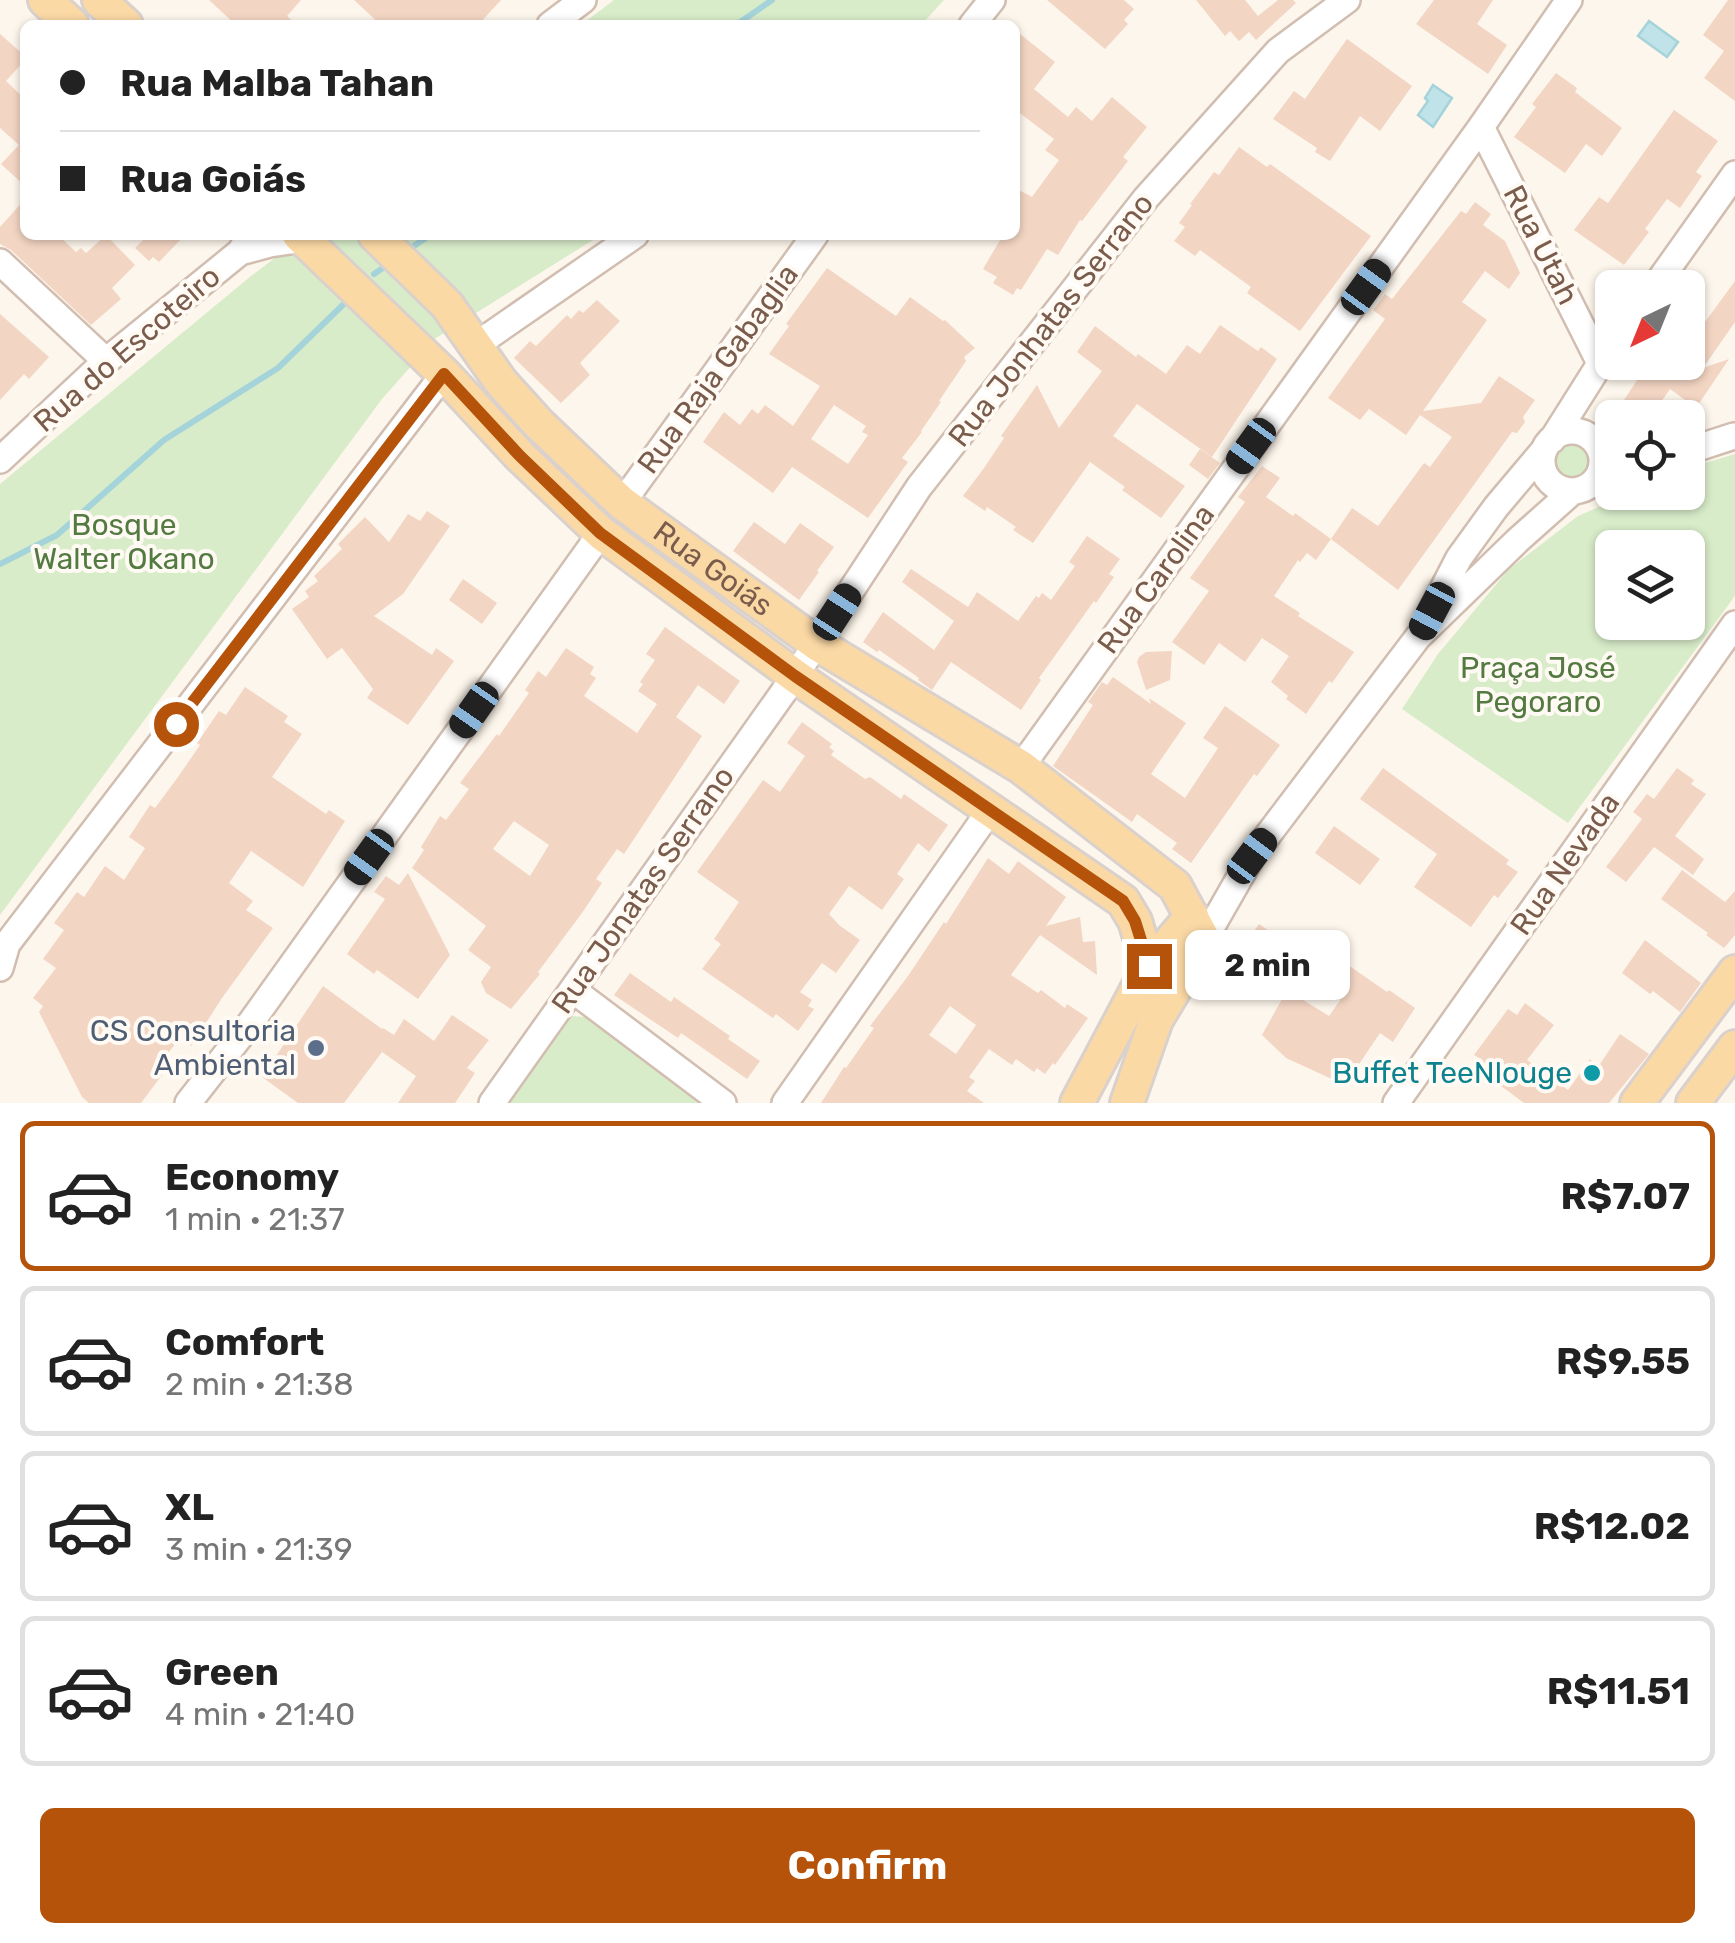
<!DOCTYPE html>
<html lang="en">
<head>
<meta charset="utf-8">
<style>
  :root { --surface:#fff; --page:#f2f2f2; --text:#222; --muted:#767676; --line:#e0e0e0; --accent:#b45309 }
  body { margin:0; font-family:Rubik,sans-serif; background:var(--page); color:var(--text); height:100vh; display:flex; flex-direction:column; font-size:38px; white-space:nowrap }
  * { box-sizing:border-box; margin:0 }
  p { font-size:32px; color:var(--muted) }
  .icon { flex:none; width:55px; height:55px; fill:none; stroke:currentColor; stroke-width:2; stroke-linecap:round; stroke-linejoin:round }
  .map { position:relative; height:1103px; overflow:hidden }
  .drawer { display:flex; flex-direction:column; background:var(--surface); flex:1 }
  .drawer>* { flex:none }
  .top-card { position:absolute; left:20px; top:20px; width:1000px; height:220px; border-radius:15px; box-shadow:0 2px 8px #0004; display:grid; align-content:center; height:220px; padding:0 40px; background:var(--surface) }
  .needle { width:65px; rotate:223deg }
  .buttons { position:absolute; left:1595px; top:270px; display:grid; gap:20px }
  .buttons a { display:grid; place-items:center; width:110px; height:110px; border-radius:15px; background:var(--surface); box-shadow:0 2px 8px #0004; font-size:50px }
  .end { position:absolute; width:45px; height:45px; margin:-22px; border:12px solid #b45309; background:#fff; box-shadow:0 0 0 5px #fff }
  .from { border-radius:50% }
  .bubble { position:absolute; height:70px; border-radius:15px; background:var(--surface); box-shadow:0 2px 8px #0004; font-size:32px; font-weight:700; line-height:70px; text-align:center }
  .car { position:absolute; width:30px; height:60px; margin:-30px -15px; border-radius:12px; box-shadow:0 0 8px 2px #0007; background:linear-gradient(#222 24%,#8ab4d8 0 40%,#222 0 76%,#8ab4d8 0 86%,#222 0) }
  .top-card b { display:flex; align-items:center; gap:35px; height:95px; font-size:38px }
  .top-card b+b { border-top:2px solid var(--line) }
  .top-card i { width:25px; height:25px; background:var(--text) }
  ul { padding:18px 0 0; list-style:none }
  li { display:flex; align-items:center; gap:30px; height:150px; margin:0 20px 15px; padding:0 20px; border:5px solid var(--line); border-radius:15px }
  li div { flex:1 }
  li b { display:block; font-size:38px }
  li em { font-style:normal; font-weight:700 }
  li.active { border-color:var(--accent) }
  li>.icon { width:90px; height:90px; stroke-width:1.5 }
  .primary-button { display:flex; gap:20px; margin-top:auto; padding:20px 40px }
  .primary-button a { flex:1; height:115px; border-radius:15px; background:var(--accent); color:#fff; font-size:40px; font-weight:700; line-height:115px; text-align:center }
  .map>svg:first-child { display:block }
</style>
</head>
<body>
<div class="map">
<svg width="1735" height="1103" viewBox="0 0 1735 1103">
  <rect width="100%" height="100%" fill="#fdf6ec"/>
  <path fill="#d8ecc9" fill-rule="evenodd" d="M614 0H944L921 25H581Z
    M305 235H601L436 338 382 399 0 915V484L251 276Z
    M1554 462a19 19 0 1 1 38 0a19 19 0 1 1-38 0Z
    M1735 454V596L1568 823 1402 709 1438 654 1509 569 1578 516 1631 493 1688 492V468ZM1612 548H1688V622H1612Z
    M570 1016 587 1017 702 1103H499L553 1026Z"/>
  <path fill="#bfe3e8" stroke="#a5d3da" stroke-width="2.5" d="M1649 21 1678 42 1667 57 1638 36Z
    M1433 85 1452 98 1433 127 1418 115 1428 101 1425 98Z"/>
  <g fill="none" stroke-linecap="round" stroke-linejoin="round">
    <path stroke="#a5d3da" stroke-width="6" d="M736 25 772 0
      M408 250 430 235
      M374 274 390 263
      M0 564 57 535 164 440 278 368 351 297"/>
  </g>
  <path fill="#f3d5c3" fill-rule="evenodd" d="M209 0H301L287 16 297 25H236Z
    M354 0H501L478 25H381Z
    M1047 0H1124L1134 9 1124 20 1128 24 1105 49Z
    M1196 0H1245L1258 16 1278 0H1293L1296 3 1256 40 1249 32 1239 41 1230 31 1225 36Z
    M1434 0H1493L1477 24 1507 45 1488 74 1416 24Z
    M1728 0H1735V101L1704 78 1724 51 1703 35Z
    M1015 30 1055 62 1034 89 1068 117 1076 107 1092 121 1112 97 1147 127 1123 157 1128 161 1082 221 1080 220 1058 255 1047 249 1021 290 1017 288 1013 295 993 283 997 277 983 269 1003 235H1015V188L1032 197 1059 160 1045 150 1054 139 1017 111 1015 113Z
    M0 34 25 56V60L6 81 25 99V186L1 164 19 145 0 128Z
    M1347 39 1412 86 1380 131 1360 116 1330 161 1315 152 1317 148 1273 119 1294 91 1305 99Z
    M1556 73 1577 88 1575 92 1622 128 1602 156 1586 144 1565 173 1514 137 1536 107 1532 104Z
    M1674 110 1718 141 1696 172 1702 176 1680 208 1667 199 1645 229 1649 232 1624 265 1574 230 1599 197 1608 203Z
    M1239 147 1267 167 1270 164 1371 236 1300 331 1247 293 1251 287 1200 250 1195 256 1174 241 1185 227 1179 223 1192 205 1190 204 1214 172 1219 175Z
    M25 199V235H58L76 252 81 248 86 253 106 235 135 265 112 288 121 299 91 325 11 250 0 244V227Z
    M1475 202 1491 214 1483 225 1505 241 1520 273 1509 289 1485 271 1462 302 1487 320 1423 411 1481 403 1499 376 1535 400 1523 417 1525 422 1517 433 1512 432 1398 590 1331 539 1316 560 1307 553 1300 562 1298 560 1274 596 1300 613 1298 616 1354 652 1332 683 1329 681 1306 714 1286 699 1288 696 1271 682 1289 656 1262 638 1245 662 1219 643 1204 665 1172 642 1209 591 1190 578 1245 502 1238 497 1262 466 1280 478 1266 497 1293 516 1295 513 1331 539 1352 508 1378 526 1424 463 1430 467 1452 437 1420 415 1406 435 1369 409 1360 420 1328 398 1385 319 1373 310 1385 294 1392 299 1461 211 1466 214Z
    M148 235H185L159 262 153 257 149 261 135 248Z
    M827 268 896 316 910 297 943 321 945 320 975 348 964 357 966 361 939 401 941 402 921 431 922 432 902 458 908 462 868 518 792 467 773 493 703 442 724 412 740 425 752 409 758 414 765 405 793 426 820 386 769 354 789 326 786 324ZM834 405 866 426 862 432 868 435 848 464 811 439Z
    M1735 281V322L1703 368 1729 359 1696 408 1670 389 1650 418H1638L1620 406 1649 362H1688V309L1705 322Z
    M597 300 620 321 580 363 590 375 561 403 514 358 530 341 536 346 567 315 571 319 579 310 583 313Z
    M0 314 49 357 29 379 24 374 0 400Z
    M1220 325 1258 351 1261 347 1277 359 1212 457 1137 404 1113 436 1185 486 1161 518 1122 490 1125 487 1090 462 1033 543 1013 530 1016 527 987 507 985 511 963 496 984 468 1004 438 1001 436 1037 385 1059 428 1102 371 1077 352 1095 326 1136 357 1138 354 1166 374 1187 345 1200 354Z
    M1200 449 1220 463 1208 479 1189 465Z
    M427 511 450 526 403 594 374 616 432 655 436 648 454 661 408 725 367 698 373 689 342 648 327 659 292 609 309 597 305 591 318 581 314 576 342 549 338 544 365 517 389 542 408 514 420 521Z
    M754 522 785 544 800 523 834 547 817 571 819 572 799 600 733 551Z
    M1087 536 1120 559 1109 574 1114 577 1096 603 1094 601 1039 678 1041 680 1021 710 951 662 932 690 918 680 919 678 879 650 877 652 863 642 883 612 934 650 954 621 902 582 911 569 968 607 977 592 1018 621 1036 596 1039 598 1042 593 1051 600 1075 566 1069 562Z
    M463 579 497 603 482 624 449 600Z
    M665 627 740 681 724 704 698 685 676 717 702 736 624 854 617 849 596 879 602 883 582 913 538 972 540 974 511 1009 486 993 481 982 491 967 468 950 486 926 412 868 424 850 421 847 440 816 446 820 469 789 460 783 497 734 499 736 529 693 525 690 538 671 546 677 566 648 594 667 590 674 596 678 584 696 637 733 657 704 638 691 643 684 640 682 655 660 646 654ZM514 821 549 845 530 876 493 849Z
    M1172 651 1170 680 1146 690 1137 662 1139 657 1146 652Z
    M1113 677 1151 704 1149 698 1186 723 1151 774 1185 798 1218 748 1203 738 1225 706 1280 745 1257 776 1254 774 1191 863 1172 849 1177 843 1137 814 1132 822 1053 766 1093 705 1088 702 1102 682 1107 685Z
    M245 687 288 716 284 722 302 734 272 777 326 814 329 810 345 821 303 887 251 851 229 883 253 901 246 910 273 928 222 998 191 1046 180 1038 158 1066 165 1071 141 1103H89L82 1097 39 1012 43 1006 33 998 56 968 43 959 64 930 54 923 77 892 84 897 105 866 124 880 145 848 129 837 150 805 155 808 178 777 200 745 197 743 219 711 226 715Z
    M802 722 832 744 829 747 834 751 831 755 865 779 870 777 901 799 904 794 948 825 929 852 918 843 897 874 904 879 882 910 849 886 829 914 839 925 860 940 836 973 822 963 800 992 812 1000 808 1006 814 1009 798 1031 776 1014 773 1018 702 969 721 944 714 939 739 902 697 872 763 780 780 792 805 756 787 743Z
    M1383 768 1509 860 1506 864 1518 872 1498 898 1494 895 1471 927 1414 887 1437 854 1360 799Z
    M1677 768 1694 780 1691 784 1706 794 1675 836 1704 859 1693 875 1654 847 1626 882 1606 867 1642 819 1633 812 1647 794 1654 799Z
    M1334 826 1380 859 1360 885 1315 853Z
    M988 858 1009 874 1018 861 1066 897 1046 926 1080 917 1083 942 1095 941 1097 975 1040 935 1011 975 1038 993 1041 990 1065 1008 1067 1004 1088 1018 1055 1065 1053 1063 1045 1074 1037 1068 1034 1072 1016 1059 1012 1065 989 1049 969 1077 975 1081 967 1091 984 1103H821L844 1067 846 1068 874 1028 870 1026 908 976 944 922 946 924ZM950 1006 976 1025 956 1054 929 1035Z
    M1682 870 1725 902 1735 891V935L1724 948 1706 935 1708 933 1661 899Z
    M408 873 450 955 418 999 377 970 374 974 347 954 385 899 374 892 386 876 399 885Z
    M1259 924 1294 948 1272 980 1237 955Z
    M1302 933 1387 992 1389 990 1415 1008 1393 1042 1380 1033 1345 1085 1286 1058 1262 1035 1287 990 1329 1016 1350 986 1293 947Z
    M1645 940 1701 983 1680 1012 1653 991 1650 994 1622 973Z
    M630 973 671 1002 674 997 730 1036 728 1039 760 1061 747 1079 681 1033 678 1038 614 995Z
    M323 986 382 1029 383 1028 394 1035 404 1019 434 1041 452 1015 489 1040 467 1068 475 1073 455 1103H398L416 1076 382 1052 344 1103H298L262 1077Z
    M1525 1003 1554 1025 1527 1060 1568 1090 1590 1059 1598 1067 1620 1034 1649 1054 1609 1103H1524L1477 1068 1482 1060 1474 1055 1508 1009 1517 1015Z"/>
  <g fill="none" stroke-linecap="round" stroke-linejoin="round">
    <g stroke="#d1beb0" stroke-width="30">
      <path id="minor" d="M550 25 583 0
        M972 25 992 0
        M1481 127 1600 363
        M240 252 270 244 303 239
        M0 262 106 361
        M1654 288 1735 174
        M476 345 635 235
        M1542 461a30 30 0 1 1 60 0a30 30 0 1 1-60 0Z
        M1552 440 1612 345
        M1688 451 1734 436
        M0 460 106 361 240 252 250 235
        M622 503 815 235
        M1428 618 1459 558 1496 507 1544 450
        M1021 767 1481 127 1569 0
        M1204 940 1252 856 1418 637 1518 540 1573 491
        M0 968 7 944 444 374
        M573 990 723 1103
        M188 1103 249 1025 601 533
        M492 1103 795 676 919 487 1146 198 1278 51 1347 0
        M785 1103 991 809
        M1396 1103 1735 624"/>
    </g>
    <g stroke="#dad1cd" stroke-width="38">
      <g id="major">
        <path d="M45 0 72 25"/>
        <path d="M99 0 126 25"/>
        <path d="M299 235 444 374 520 456 601 533 795 676 1123 901 1135 921 1149 967"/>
        <path id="s1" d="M375 235 447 305 501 382 538 423 622 503 817 644 1021 767 1175 886 1204 940 1156 1020 1127 1103"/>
        <path d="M1077 1103 1149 967 1192 916"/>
        <path d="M1637 1103 1735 972"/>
        <path d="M1693 1103 1735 1047"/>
      </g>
    </g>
    <use href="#minor" stroke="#fff" stroke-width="25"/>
    <use href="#major" stroke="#fbd9a5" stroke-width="32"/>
  </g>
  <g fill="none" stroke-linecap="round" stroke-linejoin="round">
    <path stroke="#b45309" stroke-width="12" d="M176 724 444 374 520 456 600 533 795 676 1123 901 1135 921 1149 966"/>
  </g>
  <circle fill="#5c6f8a" stroke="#fffaf3" stroke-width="4" cx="316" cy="1048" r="10"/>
  <circle fill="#0f9aa8" stroke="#fffaf3" stroke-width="4" cx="1592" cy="1073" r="10"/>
  <g text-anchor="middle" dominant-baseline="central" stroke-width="8" stroke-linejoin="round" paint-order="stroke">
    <g font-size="30" fill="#7a5c4d" stroke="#fffaf3">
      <text transform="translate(1541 245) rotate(63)">Rua Utah</text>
      <text transform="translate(1051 320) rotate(-52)">Rua Jonhatas Serrano</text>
      <text transform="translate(127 349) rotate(-41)">Rua do Escoteiro</text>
      <text transform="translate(718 369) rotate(-54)">Rua Raja Gabaglia</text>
      <text stroke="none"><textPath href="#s1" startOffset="478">Rua Goiás</textPath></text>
      <text transform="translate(1156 579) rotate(-54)">Rua Carolina</text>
      <text transform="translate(1565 864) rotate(-55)">Rua Nevada</text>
      <text transform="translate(643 890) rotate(-55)">Rua Jonatas Serrano</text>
    </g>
    <g font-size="30" fill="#537a41" stroke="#fffaf3">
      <text x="124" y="525">Bosque<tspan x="124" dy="34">Walter Okano</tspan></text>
      <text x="1538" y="668">Praça José<tspan x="1538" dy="34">Pegoraro</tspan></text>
    </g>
    <g font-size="30" fill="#4e5e75" stroke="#fffaf3" text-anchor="end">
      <text x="296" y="1031">CS Consultoria<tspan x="296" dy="34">Ambiental</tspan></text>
    </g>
    <g font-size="30" fill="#0d838f" stroke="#fffaf3" text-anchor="end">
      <text x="1572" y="1073">Buffet TeeNlouge</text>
    </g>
  </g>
</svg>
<div class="buttons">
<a><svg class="needle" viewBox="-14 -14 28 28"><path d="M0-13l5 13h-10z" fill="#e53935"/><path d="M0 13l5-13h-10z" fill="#767676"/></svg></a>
<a><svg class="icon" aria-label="locate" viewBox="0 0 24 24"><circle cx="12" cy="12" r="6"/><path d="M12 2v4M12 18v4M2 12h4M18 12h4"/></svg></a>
<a><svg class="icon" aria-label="layers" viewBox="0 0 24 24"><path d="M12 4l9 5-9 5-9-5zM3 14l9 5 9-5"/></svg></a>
</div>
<i class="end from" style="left:176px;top:724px"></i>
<i class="end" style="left:1149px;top:966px"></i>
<div class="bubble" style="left:1185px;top:930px;width:165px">2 min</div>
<i class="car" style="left:1366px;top:287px;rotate:36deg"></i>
<i class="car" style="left:1251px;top:446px;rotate:216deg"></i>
<i class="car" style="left:1432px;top:611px;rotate:208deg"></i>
<i class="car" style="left:837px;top:612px;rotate:33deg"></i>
<i class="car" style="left:474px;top:710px;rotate:215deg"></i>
<i class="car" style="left:1252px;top:856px;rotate:37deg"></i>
<i class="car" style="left:369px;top:857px;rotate:216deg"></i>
<div class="top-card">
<b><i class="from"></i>Rua Malba Tahan</b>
<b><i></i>Rua Goiás</b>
</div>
</div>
<section class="drawer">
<ul>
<li class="active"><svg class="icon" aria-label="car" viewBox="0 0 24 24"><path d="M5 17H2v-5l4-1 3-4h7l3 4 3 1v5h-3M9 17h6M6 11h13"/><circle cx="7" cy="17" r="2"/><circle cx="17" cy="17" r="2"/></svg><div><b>Economy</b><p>1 min · 21:37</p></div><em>R$7.07</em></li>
<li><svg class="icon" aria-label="car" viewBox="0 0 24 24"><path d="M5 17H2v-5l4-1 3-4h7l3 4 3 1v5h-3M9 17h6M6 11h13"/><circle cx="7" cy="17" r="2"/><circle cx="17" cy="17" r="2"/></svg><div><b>Comfort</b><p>2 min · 21:38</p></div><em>R$9.55</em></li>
<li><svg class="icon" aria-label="car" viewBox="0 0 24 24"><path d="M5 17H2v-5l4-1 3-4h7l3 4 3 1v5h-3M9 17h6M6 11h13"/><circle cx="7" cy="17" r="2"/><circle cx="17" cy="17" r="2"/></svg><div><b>XL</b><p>3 min · 21:39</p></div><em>R$12.02</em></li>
<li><svg class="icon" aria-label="car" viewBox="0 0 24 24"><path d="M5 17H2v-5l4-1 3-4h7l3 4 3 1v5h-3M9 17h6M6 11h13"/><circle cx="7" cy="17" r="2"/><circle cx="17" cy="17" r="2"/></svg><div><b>Green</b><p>4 min · 21:40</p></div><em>R$11.51</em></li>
</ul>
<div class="primary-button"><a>Confirm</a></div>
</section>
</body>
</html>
